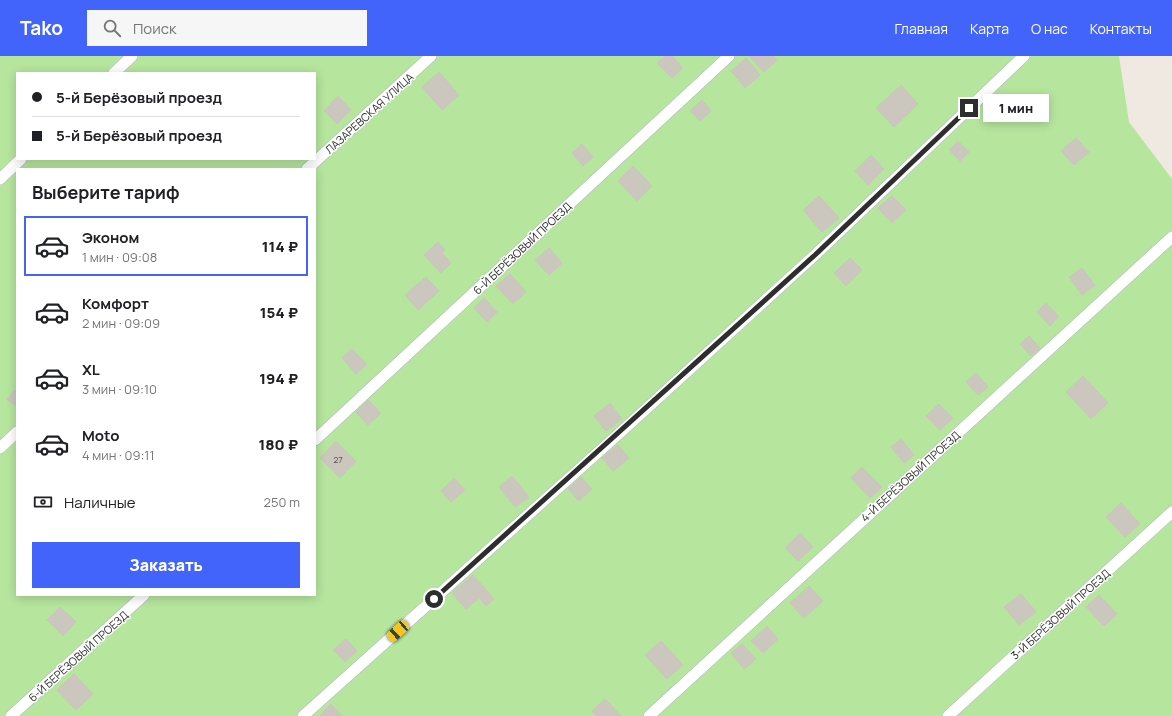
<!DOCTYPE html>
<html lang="ru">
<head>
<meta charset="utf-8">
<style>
  :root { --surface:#fff; --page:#f6f6f6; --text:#202124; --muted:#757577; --line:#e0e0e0; --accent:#4264fb }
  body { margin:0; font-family:Manrope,sans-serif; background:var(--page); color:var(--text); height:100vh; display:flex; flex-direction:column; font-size:15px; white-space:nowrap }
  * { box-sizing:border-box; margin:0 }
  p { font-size:13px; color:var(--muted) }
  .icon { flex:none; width:22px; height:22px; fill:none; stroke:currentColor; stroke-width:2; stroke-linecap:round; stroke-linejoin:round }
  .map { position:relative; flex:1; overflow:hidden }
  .sheet { position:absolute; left:16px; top:112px; width:300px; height:428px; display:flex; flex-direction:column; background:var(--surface); border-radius:0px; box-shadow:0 2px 10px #0003 }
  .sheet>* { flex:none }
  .banner { position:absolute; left:16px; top:16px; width:300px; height:88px; border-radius:0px; box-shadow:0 2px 10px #0003; display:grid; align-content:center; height:88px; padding:0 16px; background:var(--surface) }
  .end { position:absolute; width:18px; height:18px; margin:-9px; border:5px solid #2e2e2e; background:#fff; box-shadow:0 0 0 2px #fff }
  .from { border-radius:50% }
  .bubble { position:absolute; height:28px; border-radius:0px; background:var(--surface); box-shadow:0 2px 10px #0003; font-size:13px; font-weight:800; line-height:28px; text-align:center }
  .car { position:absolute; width:12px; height:24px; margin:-12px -6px; border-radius:5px; box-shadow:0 0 3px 1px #0007; background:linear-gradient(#f5c518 24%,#345 0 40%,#f5c518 0 76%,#345 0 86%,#f5c518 0) }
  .banner b { display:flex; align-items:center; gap:14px; height:38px; font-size:15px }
  .banner b+b { border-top:1px solid var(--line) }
  .banner i { width:10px; height:10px; background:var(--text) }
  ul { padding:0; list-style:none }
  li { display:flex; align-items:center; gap:12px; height:60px; margin:0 8px 6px; padding:0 8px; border:2px solid transparent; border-radius:0px }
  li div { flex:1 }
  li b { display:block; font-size:15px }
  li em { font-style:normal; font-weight:800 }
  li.on { border-color:var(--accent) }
  li>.icon { width:36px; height:36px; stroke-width:1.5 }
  h2 { padding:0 16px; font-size:18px; line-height:48px }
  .pay { display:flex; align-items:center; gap:10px; height:44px; padding:0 16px; font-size:15px }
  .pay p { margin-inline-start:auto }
  .button { display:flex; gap:8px; margin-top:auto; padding:8px 16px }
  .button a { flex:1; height:46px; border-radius:0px; background:var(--accent); color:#fff; font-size:16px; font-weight:800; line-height:46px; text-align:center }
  header { display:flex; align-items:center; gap:24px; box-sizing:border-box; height:56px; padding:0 20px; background:var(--accent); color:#fff }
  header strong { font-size:19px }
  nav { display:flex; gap:22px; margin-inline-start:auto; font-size:14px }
  .search { width:280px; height:36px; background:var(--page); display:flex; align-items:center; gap:10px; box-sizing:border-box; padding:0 14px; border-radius:0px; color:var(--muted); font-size:15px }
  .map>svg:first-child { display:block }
</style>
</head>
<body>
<header>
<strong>Tako</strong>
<div class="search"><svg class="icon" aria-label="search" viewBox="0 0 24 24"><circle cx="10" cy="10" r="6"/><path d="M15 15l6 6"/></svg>Поиск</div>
<nav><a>Главная</a><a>Карта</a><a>О нас</a><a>Контакты</a></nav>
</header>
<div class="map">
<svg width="1172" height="660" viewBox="0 0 1172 660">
  <rect width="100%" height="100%" fill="#efe9e1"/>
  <path fill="#b6e59e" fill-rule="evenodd" d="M0 0H1119L1129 66 1172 123V660H0ZM17 17H315V103H17ZM17 113H315V539H17Z"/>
  <path fill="#cbc7bf" stroke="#cbc5ba" d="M665 0H672L683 12 672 22 657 7Z
    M749 0H773L777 4 764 16Z
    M746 2 760 19 745 32 731 15Z
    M439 16 459 39 442 54 422 31Z
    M901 29 918 48 894 71 876 52Z
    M338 40 351 54 337 68 324 55Z
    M702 44 711 55 700 65 690 55Z
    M1076 82 1089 96 1074 109 1061 95Z
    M958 85 969 96 960 105 949 94Z
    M582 88 593 101 583 110 572 97Z
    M871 99 884 113 868 129 855 115Z
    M633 110 652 130 637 145 618 125Z
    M819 140 839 162 822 176 803 154Z
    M892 140 906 154 892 167 878 152Z
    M438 186 445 194 442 197 451 207 441 217 424 199Z
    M549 192 562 207 549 219 535 204Z
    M850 202 862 214 846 230 834 217Z
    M1082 212 1095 229 1082 239 1069 221Z
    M510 218 526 236 513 248 496 230Z
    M426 221 439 235 418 254 405 239Z
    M484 242 497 256 487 266 474 252Z
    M1046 247 1059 260 1050 270 1037 256Z
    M1029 280 1040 292 1031 300 1020 288Z
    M352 293 367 308 356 318 342 302Z
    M976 317 988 331 978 339 966 326Z
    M1083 320 1108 347 1091 363 1066 336Z
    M14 334 17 336V350L7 344Z
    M368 344 381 357 368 369 356 356Z
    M610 347 622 363 606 375 594 360Z
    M939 348 953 362 940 374 926 360Z
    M901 383 914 399 904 407 891 391Z
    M336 385 356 405 340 422 320 402Z
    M618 389 629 402 613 415 602 402Z
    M862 411 882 431 870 442 851 422Z
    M512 420 529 441 515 451 499 431Z
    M581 421 592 433 579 445 568 433Z
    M454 422 465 434 451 446 441 435Z
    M1121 447 1140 468 1125 481 1106 461Z
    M800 477 813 491 798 505 785 492Z
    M473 519 494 543 486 550 479 542 466 553 452 537Z
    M809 530 823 545 804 562 790 547Z
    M1021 538 1036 556 1019 569 1004 551Z
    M1099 539 1117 558 1104 570 1086 551Z
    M60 551 76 566 63 580 47 564Z
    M767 570 778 583 763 597 751 585Z
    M346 583 357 595 345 606 333 594Z
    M661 585 683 609 667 623 645 599Z
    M742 588 756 603 744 613 731 597Z
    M74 618 93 638 76 654 57 634Z
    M605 643 621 660H596L592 655Z
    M331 648 342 660H319Z"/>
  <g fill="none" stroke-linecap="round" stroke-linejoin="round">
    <g stroke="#b4b7c1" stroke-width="12">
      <path id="service" d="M114 17 132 0
        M307 113 431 0
        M0 123 21 103
        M315 384 729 0
        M0 392 17 376
        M11 660 144 539
        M303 660 623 374 815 199 1024 0
        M649 660 1172 181
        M948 660 1172 456"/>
    </g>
    <use href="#service" stroke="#fff" stroke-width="11"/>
  </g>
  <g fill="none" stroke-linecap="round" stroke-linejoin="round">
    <path stroke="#2e2e2e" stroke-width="5" d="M434 543 815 199 969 52"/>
  </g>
  <g text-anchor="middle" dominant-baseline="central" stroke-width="3" stroke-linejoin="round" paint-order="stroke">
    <g font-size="9" fill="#555452">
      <text x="338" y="403">27</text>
    </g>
    <g font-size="11" fill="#2e2e2e" stroke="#fff">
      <text transform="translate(369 57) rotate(-42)">ЛАЗАРЕВСКАЯ УЛИЦА</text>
      <text transform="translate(522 192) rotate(-43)">6-Й БЕРЁЗОВЫЙ ПРОЕЗД</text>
      <text transform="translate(910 420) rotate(-42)">4-Й БЕРЁЗОВЫЙ ПРОЕЗД</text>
      <text transform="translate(1060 558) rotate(-42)">3-Й БЕРЁЗОВЫЙ ПРОЕЗД</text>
      <text transform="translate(78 600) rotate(-42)">6-Й БЕРЁЗОВЫЙ ПРОЕЗД</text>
    </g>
  </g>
</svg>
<i class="end from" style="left:434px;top:543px"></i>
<i class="end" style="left:969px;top:52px"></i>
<div class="bubble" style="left:983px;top:38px;width:66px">1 мин</div>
<i class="car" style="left:398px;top:575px;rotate:228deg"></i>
<div class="banner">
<b><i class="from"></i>5-й Берёзовый проезд</b>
<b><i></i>5-й Берёзовый проезд</b>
</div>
<section class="sheet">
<h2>Выберите тариф</h2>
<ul>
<li class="on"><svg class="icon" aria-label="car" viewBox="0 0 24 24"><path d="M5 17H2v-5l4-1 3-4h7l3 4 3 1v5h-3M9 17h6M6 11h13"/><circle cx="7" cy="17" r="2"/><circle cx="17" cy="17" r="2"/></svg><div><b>Эконом</b><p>1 мин · 09:08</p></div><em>114 ₽</em></li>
<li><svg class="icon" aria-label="car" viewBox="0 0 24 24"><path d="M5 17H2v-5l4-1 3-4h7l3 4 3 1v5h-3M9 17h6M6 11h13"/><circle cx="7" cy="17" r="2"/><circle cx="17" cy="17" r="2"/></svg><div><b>Комфорт</b><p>2 мин · 09:09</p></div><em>154 ₽</em></li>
<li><svg class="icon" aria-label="car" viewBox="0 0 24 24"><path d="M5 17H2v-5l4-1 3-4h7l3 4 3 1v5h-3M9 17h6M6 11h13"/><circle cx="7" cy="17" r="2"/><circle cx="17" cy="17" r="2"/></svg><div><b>XL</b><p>3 мин · 09:10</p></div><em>194 ₽</em></li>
<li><svg class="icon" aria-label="car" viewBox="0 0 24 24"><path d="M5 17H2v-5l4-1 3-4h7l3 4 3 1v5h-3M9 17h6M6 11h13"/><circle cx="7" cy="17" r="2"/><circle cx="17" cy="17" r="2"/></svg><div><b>Moto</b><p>4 мин · 09:11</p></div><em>180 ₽</em></li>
</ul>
<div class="pay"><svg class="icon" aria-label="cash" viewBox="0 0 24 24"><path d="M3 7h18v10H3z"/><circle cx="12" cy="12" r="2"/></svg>Наличные<p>250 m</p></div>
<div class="button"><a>Заказать</a></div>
</section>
</div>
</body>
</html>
